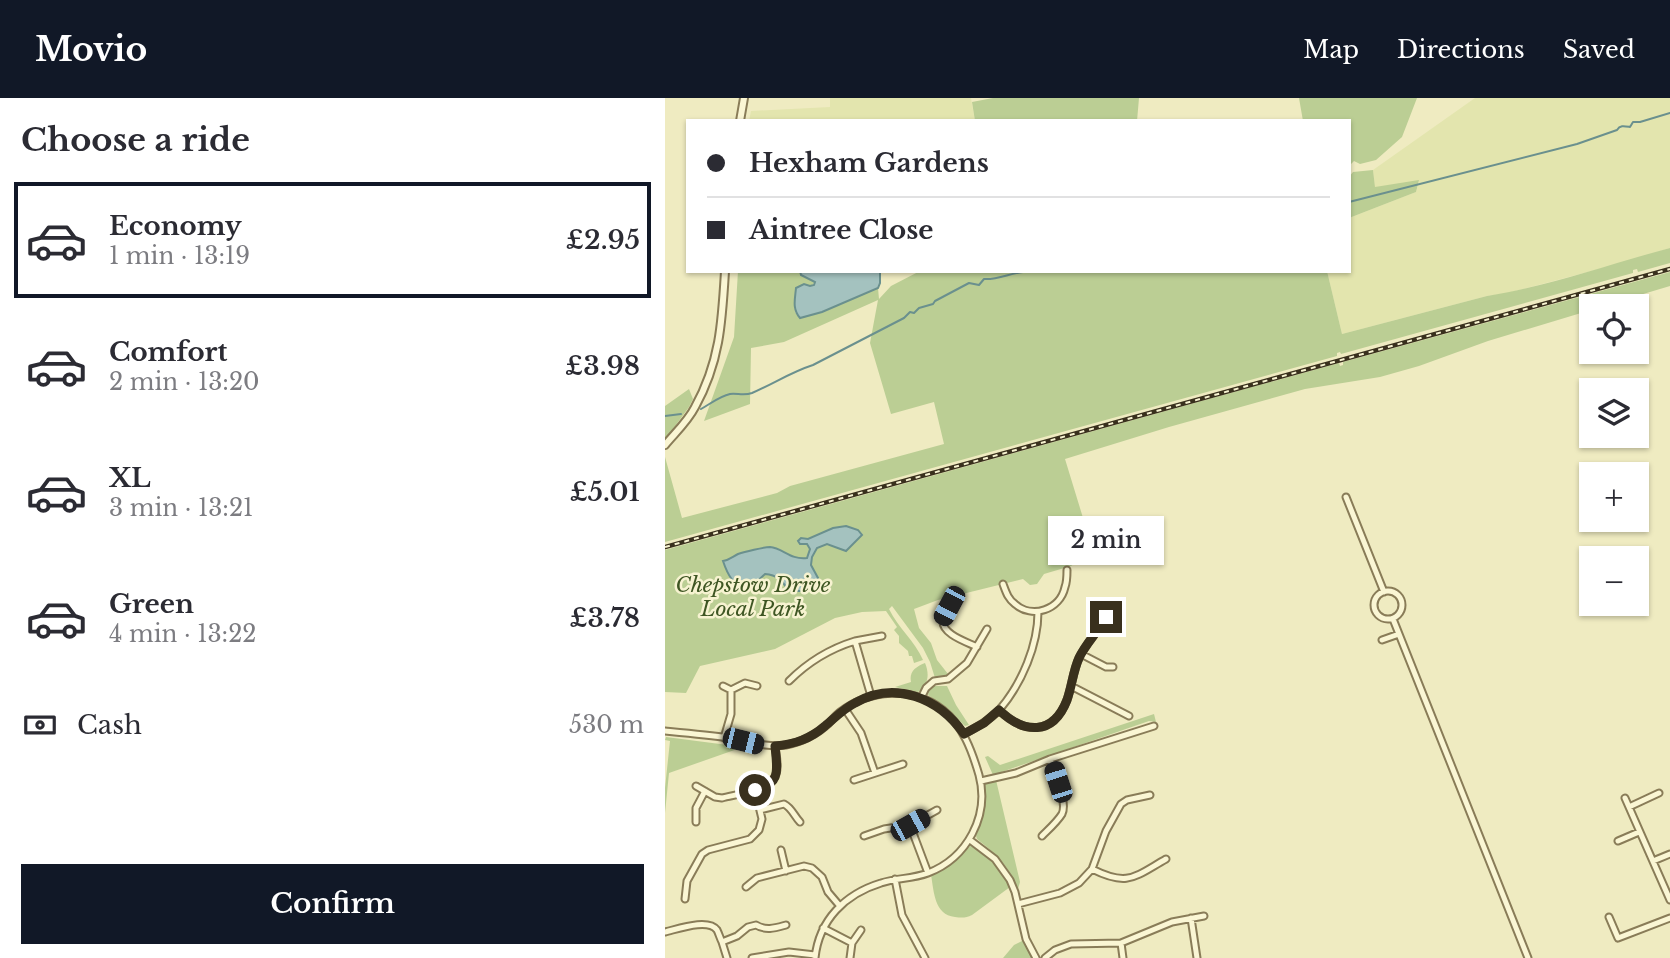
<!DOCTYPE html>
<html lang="en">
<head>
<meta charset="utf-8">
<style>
  :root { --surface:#fff; --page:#f2f2f3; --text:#2b2b33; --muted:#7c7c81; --line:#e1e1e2; --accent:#111827 }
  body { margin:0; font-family:"Libre Baskerville",serif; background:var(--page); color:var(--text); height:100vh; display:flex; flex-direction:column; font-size:26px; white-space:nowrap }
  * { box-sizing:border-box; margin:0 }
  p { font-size:23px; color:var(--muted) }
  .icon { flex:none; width:38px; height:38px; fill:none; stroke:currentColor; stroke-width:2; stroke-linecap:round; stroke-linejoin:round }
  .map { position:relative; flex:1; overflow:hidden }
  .side { display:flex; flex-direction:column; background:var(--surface); width:665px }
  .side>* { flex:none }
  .top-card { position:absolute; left:21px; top:21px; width:665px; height:154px; border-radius:0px; box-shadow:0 2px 5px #0004; display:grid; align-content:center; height:154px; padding:0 21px; background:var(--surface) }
  .fabs { position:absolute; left:914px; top:196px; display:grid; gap:14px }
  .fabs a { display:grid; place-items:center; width:70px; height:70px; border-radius:0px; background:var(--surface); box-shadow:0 2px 5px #0004; font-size:35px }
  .end { position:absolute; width:32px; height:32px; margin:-16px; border:9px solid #39301d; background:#fff; box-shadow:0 0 0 4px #fff }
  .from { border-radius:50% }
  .bubble { position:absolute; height:49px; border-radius:0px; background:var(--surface); box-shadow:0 2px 5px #0004; font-size:23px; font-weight:600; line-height:49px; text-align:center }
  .car { position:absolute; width:21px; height:42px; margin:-21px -10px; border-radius:9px; box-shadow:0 0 5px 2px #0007; background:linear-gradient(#222 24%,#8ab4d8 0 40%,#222 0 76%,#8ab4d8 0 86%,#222 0) }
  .top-card b { display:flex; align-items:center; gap:24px; height:66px; font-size:26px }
  .top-card b+b { border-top:2px solid var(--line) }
  .top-card i { width:18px; height:18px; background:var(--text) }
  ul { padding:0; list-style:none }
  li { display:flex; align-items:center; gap:21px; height:116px; margin:0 14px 10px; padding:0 7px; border:4px solid transparent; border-radius:0px }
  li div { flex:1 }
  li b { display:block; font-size:26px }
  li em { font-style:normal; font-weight:600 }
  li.selected { border-color:var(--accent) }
  li>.icon { width:63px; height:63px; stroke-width:1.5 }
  h2 { padding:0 21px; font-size:32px; line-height:84px }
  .pay { display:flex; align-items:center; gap:18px; height:77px; padding:0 21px; font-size:26px }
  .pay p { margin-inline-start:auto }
  .button { display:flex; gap:14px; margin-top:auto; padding:14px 21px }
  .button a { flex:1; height:80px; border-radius:0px; background:var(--accent); color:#fff; font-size:28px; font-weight:600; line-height:80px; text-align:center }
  header { display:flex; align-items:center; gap:42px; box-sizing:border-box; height:98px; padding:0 35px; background:var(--accent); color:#fff }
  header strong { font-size:33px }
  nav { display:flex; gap:38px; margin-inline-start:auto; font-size:24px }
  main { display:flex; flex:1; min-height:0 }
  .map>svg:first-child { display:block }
</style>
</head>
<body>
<header>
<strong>Movio</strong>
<nav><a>Map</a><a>Directions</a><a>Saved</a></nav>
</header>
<main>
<section class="side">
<h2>Choose a ride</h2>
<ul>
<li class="selected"><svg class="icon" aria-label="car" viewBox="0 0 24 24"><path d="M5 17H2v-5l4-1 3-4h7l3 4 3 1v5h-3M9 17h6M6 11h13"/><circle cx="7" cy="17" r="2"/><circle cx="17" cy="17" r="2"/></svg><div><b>Economy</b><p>1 min · 13:19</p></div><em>£2.95</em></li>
<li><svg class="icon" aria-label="car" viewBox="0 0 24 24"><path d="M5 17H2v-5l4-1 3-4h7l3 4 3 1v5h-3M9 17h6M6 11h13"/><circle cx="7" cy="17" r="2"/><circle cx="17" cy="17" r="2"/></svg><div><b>Comfort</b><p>2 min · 13:20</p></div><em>£3.98</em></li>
<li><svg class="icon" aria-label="car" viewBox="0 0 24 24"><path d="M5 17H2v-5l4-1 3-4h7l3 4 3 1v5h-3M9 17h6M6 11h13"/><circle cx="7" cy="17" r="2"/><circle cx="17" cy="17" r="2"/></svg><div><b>XL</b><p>3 min · 13:21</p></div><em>£5.01</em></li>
<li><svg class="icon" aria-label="car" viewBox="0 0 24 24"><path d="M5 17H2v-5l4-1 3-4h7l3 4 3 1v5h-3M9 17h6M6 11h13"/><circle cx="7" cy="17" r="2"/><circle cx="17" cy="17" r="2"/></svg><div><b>Green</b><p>4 min · 13:22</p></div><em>£3.78</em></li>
</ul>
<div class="pay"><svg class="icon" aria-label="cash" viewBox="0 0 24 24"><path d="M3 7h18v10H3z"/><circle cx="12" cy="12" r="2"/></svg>Cash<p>530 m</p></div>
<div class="button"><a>Confirm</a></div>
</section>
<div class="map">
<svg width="1005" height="860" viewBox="0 0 1005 860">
  <rect width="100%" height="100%" fill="#efebc1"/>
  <path fill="#e3e5ae" d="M165 0H306L310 23H84L86 13 165 9Z
    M810 0H1005V150L957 165 843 195 822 198 677 236 662 173H684V120L751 94 754 83 710 90 708 72Z"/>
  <path fill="#bbce94" d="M328 0H474L472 23H310L307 4Z
    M634 0H752L737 39 711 62 695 66 689 63 686 66H684V23H638Z
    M708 72 710 89 754 82 751 94 684 120V79L688 74Z
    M1005 150V165L973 174 972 171 968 172V175L676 256 675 254 672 255V258L0 444V359L17 420 112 395 125 388 279 346 269 304 226 316 205 245 213 202 119 244 86 250 85 306 39 323 69 239 73 173H135L137 177 150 184 129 205 130 214 135 220 158 214 213 190 214 201 226 188 255 173H662L677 236 822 198C885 188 944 166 1005 150Z
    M1005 174V188L938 208H926V212L823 243 754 268 715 279 640 291 504 329 400 361 426 446 433 461 413 463 406 468 379 476 372 486 365 487 358 481 273 502 249 511 254 530 266 545 272 562 283 576 280 580H270L265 564 258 550 227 508 224 511C233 530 250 543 258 562L249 565 247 558H244L243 553 234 545V538L229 532 232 529 221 513 197 514 170 520 110 551 35 568 21 595 0 594V452L674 265 675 268 678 267V264Z
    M24 291 28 301 24 309 0 342V308Z
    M260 565C265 577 263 587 253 594L230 589 246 584C244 574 250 569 260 565Z
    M268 588H282L291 607 304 627 300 628 280 609 263 597 264 593Z
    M489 616 491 624 484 623 328 677 320 659 323 658 335 667Z
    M1 639 78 649 4 675 0 715V690L5 643 0 642Z
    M331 682 355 784 353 791C343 767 332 757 312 741L311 738 319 716 320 686Z
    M305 748 310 749 331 767 345 789 307 817C301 820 297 820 290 819 269 817 269 793 266 777L286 766Z
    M361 841 371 860H338L349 847Z"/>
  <path fill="#a4c2bf" stroke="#6a908e" stroke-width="2" d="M135 173H215V185L213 190 157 214 135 220C127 211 130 201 131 190L139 186 145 188 149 187 150 184 136 177Z
    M181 428 193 432 197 437 181 453 162 446 152 450 147 459 146 467 153 480 151 489C140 493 134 494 123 492 117 482 112 477 100 476L82 493C68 486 63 478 58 463 64 462 67 459 73 456 79 454 99 449 105 449 118 450 125 462 142 460L145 451 142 446H135L133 443 136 440 143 441 168 430Z"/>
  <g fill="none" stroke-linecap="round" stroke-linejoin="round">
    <path stroke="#6a908e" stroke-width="2" d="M684 104 912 46 952 32C955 27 959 28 965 29L968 24H975L1005 15
      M36 311C45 306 55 298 65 296 72 295 79 298 87 295 108 286 126 274 148 267L239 220 245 214 249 215 254 210 268 206 270 203 304 185 314 187 319 181C333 182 345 175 358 174 366 173 373 175 381 173
      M0 318 16 316"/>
    <g stroke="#897c58" stroke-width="9">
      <path id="minor" d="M681 399 719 494
        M338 486C341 494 343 501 350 506 367 521 395 512 400 489 402 484 402 478 402 472
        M709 507a14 14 0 1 1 28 0a14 14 0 1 1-28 0Z
        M288 501C285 507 279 515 278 522 276 536 302 544 312 549
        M728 521 863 860
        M717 542 734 536
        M190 543 217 538
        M416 556 441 569H448
        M124 583C143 564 164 551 190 543L206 598
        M58 588 66 592 80 585 92 588
        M406 588 464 618
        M256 600 261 590 269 583 283 581 302 565 322 531
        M180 611 196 635 210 675
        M334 612C359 636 388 638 402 602 407 588 408 573 414 560 421 545 433 534 441 519
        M0 633C21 635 43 637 64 640 83 643 101 650 121 647 137 644 151 637 163 626 167 622 170 618 175 614 205 591 247 588 278 612 298 628 307 653 314 677 325 718 302 760 263 775 247 781 231 780 216 785 180 796 154 822 150 860
        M299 636C312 629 325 622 335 611 357 585 373 547 373 514
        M59 640 66 616V592
        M189 682 238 666
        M316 683 351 675 385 661 489 628
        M31 688 50 699 57 700C72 696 106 693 111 676 114 668 111 657 110 648
        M960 700 1005 802
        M964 709 994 695
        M95 712 119 706C127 710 129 718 135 724
        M31 724V710L40 693
        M245 727 263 775
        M199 738 219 731 245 727 272 712
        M377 738C384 731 392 724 397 716 403 704 389 674 385 661
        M305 742 330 761 345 782 350 794 361 841 371 860
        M953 743 974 734
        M116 752 121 773
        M988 763 1005 756
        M427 771C463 789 469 779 501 761
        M230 781 237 817 260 860
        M81 789 92 780 139 768 147 770 157 779 163 794 174 807
        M20 801 22 783 37 756 43 752 85 741 94 732 97 721 90 692
        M353 806 395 795 414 785 427 771 441 733 456 706 462 702 485 697
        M944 819 953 840 1005 820
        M526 820 532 860
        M158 830 187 845 185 860
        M0 834C13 831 43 820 52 832 54 836 55 840 57 844
        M187 845 196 832
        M456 845 458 860
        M62 860 57 844 72 838 83 829 91 827C101 833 110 830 121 827
        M87 860 124 854 150 857
        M380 860 390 852 406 846 456 845 507 824 539 818"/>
    </g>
    <g stroke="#897c58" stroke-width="10">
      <path id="tertiary" d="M75 23 79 0
        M0 347C10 335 23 323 30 309 55 264 57 224 60 173"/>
    </g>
    <use href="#minor" stroke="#faf6d4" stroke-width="5"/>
    <use href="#tertiary" stroke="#faf6d4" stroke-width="6"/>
    <g stroke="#39301d" stroke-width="4.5">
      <path id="rail" d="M0 449 1005 171"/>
    </g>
    <use href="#rail" stroke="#f7f3d1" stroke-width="2" stroke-dasharray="5" stroke-linecap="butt"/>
  </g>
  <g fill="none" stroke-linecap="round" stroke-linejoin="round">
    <path stroke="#39301d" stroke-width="9" d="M90 692C117 686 112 671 110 648 130 646 145 641 160 628 170 620 178 611 190 605 230 582 274 600 299 636L319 625 334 612C359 636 388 638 402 602 407 588 408 573 414 560 421 545 433 534 441 519"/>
  </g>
  <g text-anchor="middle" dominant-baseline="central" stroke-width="5" stroke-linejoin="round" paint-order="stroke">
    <g font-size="21" font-style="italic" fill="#3e5623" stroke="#f7f3d1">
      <text x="88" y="487">Chepstow Drive<tspan x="88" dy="24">Local Park</tspan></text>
    </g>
  </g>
</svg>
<div class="fabs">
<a><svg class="icon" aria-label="locate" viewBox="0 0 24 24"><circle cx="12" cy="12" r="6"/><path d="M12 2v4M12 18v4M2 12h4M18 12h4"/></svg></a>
<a><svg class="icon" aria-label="layers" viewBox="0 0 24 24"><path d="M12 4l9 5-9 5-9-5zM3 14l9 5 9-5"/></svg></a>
<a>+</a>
<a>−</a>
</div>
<i class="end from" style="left:90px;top:692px"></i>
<i class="end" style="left:441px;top:519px"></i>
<div class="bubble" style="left:383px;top:418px;width:116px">2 min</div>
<i class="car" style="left:284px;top:508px;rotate:208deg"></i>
<i class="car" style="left:78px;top:643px;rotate:104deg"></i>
<i class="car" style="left:393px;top:684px;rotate:342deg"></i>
<i class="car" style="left:245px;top:727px;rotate:61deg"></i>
<div class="top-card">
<b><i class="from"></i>Hexham Gardens</b>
<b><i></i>Aintree Close</b>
</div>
</div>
</main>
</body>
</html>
